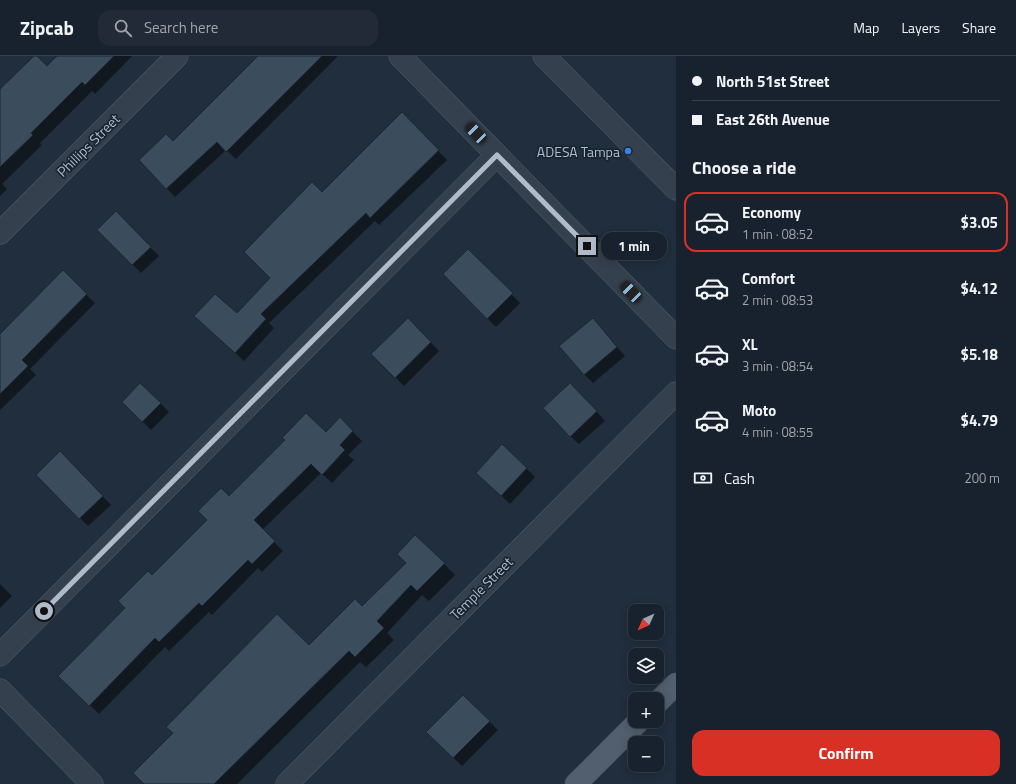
<!DOCTYPE html>
<html lang="en">
<head>
<meta charset="utf-8">
<style>
  :root { --surface:#18222e; --page:#212a36; --text:#f1f3f6; --muted:#9fa4aa; --line:#363f4a; --accent:#d93025 }
  body { margin:0; font-family:"Titillium Web",sans-serif; background:var(--page); color:var(--text); height:100vh; display:flex; flex-direction:column; font-size:15px; white-space:nowrap }
  * { box-sizing:border-box; margin:0 }
  p { font-size:13px; color:var(--muted) }
  .icon { flex:none; width:22px; height:22px; fill:none; stroke:currentColor; stroke-width:2; stroke-linecap:round; stroke-linejoin:round }
  .map { position:relative; flex:1; overflow:hidden }
  .sheet { display:flex; flex-direction:column; background:var(--surface); width:340px }
  .sheet>* { flex:none }
  .top-card { display:grid; align-content:center; height:88px; padding:0 16px; background:var(--surface) }
  .needle { width:26px; rotate:225deg }
  .buttons { position:absolute; left:628px; top:548px; display:grid; gap:8px }
  .buttons a { display:grid; place-items:center; width:36px; height:36px; border-radius:8px; background:var(--surface); box-shadow:0 2px 10px #0003,0 0 0 1px var(--line); font-size:20px }
  .end { position:absolute; width:18px; height:18px; margin:-9px; border:5px solid #afbbc9; background:#111; box-shadow:0 0 0 2px #111 }
  .from { border-radius:50% }
  .bubble { position:absolute; height:28px; border-radius:12px; background:var(--surface); box-shadow:0 2px 10px #0003,0 0 0 1px var(--line); font-size:13px; font-weight:700; line-height:28px; text-align:center }
  .car { position:absolute; width:12px; height:24px; margin:-12px -6px; border-radius:5px; box-shadow:0 0 3px 1px #0007; background:linear-gradient(#222 24%,#8ab4d8 0 40%,#222 0 76%,#8ab4d8 0 86%,#222 0) }
  .top-card b { display:flex; align-items:center; gap:14px; height:38px; font-size:15px }
  .top-card b+b { border-top:1px solid var(--line) }
  .top-card i { width:10px; height:10px; background:var(--text) }
  ul { padding:0; list-style:none }
  li { display:flex; align-items:center; gap:12px; height:60px; margin:0 8px 6px; padding:0 8px; border:2px solid transparent; border-radius:12px }
  li div { flex:1 }
  li b { display:block; font-size:15px }
  li em { font-style:normal; font-weight:700 }
  li.active { border-color:var(--accent) }
  li>.icon { width:36px; height:36px; stroke-width:1.5 }
  h2 { padding:0 16px; font-size:18px; line-height:48px }
  .pay { display:flex; align-items:center; gap:10px; height:44px; padding:0 16px; font-size:15px }
  .pay p { margin-inline-start:auto }
  .primary-button { display:flex; gap:8px; margin-top:auto; padding:8px 16px }
  .primary-button a { flex:1; height:46px; border-radius:12px; background:var(--accent); color:#fff; font-size:16px; font-weight:700; line-height:46px; text-align:center }
  header { display:flex; align-items:center; gap:24px; box-sizing:border-box; height:56px; padding:0 20px; background:var(--surface); border-bottom:1px solid var(--line) }
  header strong { font-size:19px }
  nav { display:flex; gap:22px; margin-inline-start:auto; font-size:14px }
  .search { width:280px; height:36px; background:var(--page); display:flex; align-items:center; gap:10px; box-sizing:border-box; padding:0 14px; border-radius:12px; color:var(--muted); font-size:15px }
  main { display:flex; flex:1; min-height:0 }
  .map>svg:first-child { display:block }
</style>
</head>
<body>
<header>
<strong>Zipcab</strong>
<div class="search"><svg class="icon" aria-label="search" viewBox="0 0 24 24"><circle cx="10" cy="10" r="6"/><path d="M15 15l6 6"/></svg>Search here</div>
<nav><a>Map</a><a>Layers</a><a>Share</a></nav>
</header>
<main>
<div class="map">
<svg width="676" height="728" viewBox="0 0 676 728">
  <rect width="100%" height="100%" fill="#202e3d"/>
  <path fill="#0007" d="M35 0 47 11 58 0H132L95 38 92 35 40 87 42 89 2 128 7 133 0 140V36Z
    M259 0H338L236 103 226 94 175 141 140 104 173 86Z
    M402 58 447 104 379 169 375 165 269 267 274 272 244 305 204 268 238 259 271 221 322 137Z
    M116 157 159 200 141 217 99 174Z
    M468 195 520 247 496 271 444 218Z
    M63 216 95 247 30 313 36 319 0 354V279Z
    M408 263 439 295 404 330 372 298Z
    M593 263 625 300 593 327 584 318Z
    M141 328 169 356 151 374 123 346Z
    M579 336 605 365 579 388 570 380Z
    M340 363 362 385 348 399 354 404 332 427 321 417 262 474 283 495 262 516 258 512 212 559 209 556 169 595 165 591 99 658 60 620 126 552 152 520 229 442 326 377Z
    M503 390 535 421 510 448 486 425Z
    M60 397 111 449 88 470 38 419Z
    M426 490 455 519 429 545 422 539 387 577 394 584 366 611 360 606 237 728H145L309 590 362 552Z
    M0 528 12 540 0 552Z
    M463 640 498 674 462 710 427 676Z"/>
  <path fill="#3b4d5d" stroke="#1b2734" d="M34 0H37L47 10 57 0H114L85 29 82 26 31 77 33 79 0 111V33Z
    M258 0H322L226 96 217 86 166 133 139 104 166 78 173 85Z
    M402 56 439 94 370 162 366 157 261 258 266 263 235 297 194 260 215 238 237 257 270 222 244 196 312 126 322 136Z
    M116 155 151 191 132 209 97 174Z
    M468 193 513 237 487 263 443 218Z
    M63 214 87 238 22 304 28 310 0 338V278Z
    M408 262 431 286 395 322 371 298Z
    M593 262 617 291 584 319 559 290Z
    M140 327 161 347 142 366 122 346Z
    M570 327 597 355 570 381 543 352Z
    M306 357 326 376 340 361 353 375 340 389 345 394 322 419 311 408 254 464 275 485 252 508 248 504 202 550 199 547 159 586 155 582 89 650 58 620 125 552 118 545 148 515 152 519 207 464 198 455 221 432 229 440 285 384 282 382Z
    M502 388 527 412 501 440 476 417Z
    M60 395 103 440 79 463 36 419Z
    M415 479 445 507 417 535 411 529 377 565 384 572 355 601 349 595 214 728H144L133 717 173 677 166 671 277 558 309 589 355 543 362 550 406 507 397 498Z
    M463 639 490 665 453 702 426 676Z"/>
  <g fill="none" stroke-linecap="round" stroke-linejoin="round">
    <g stroke="#525e6b" stroke-width="23">
      <path id="minor" d="M400 0 676 282
        M544 0 676 133
        M0 177 177 0
        M0 599 497 99
        M0 634 92 728
        M287 728 676 337"/>
    </g>
    <g stroke="#3d4956" stroke-width="23">
      <path id="major" d="M657 647 676 628
        M576 728 639 665"/>
    </g>
    <use href="#minor" stroke="#34404d" stroke-width="22"/>
    <use href="#major" stroke="#515f6e" stroke-width="22"/>
  </g>
  <g fill="none" stroke-linecap="round" stroke-linejoin="round">
    <path stroke="#afbbc9" stroke-width="5" d="M44 555 497 99 587 190"/>
  </g>
  <circle fill="#3f7fe0" stroke="#192532" stroke-width="1.5" cx="628" cy="95" r="4"/>
  <g text-anchor="middle" dominant-baseline="central" stroke-width="3.5" stroke-linejoin="round" paint-order="stroke">
    <g font-size="14" fill="#afbbc9" stroke="#192532">
      <text transform="translate(88 89) rotate(-45)">Phillips Street</text>
      <text transform="translate(481 532) rotate(-45)">Temple Street</text>
    </g>
    <g font-size="14" fill="#afbbc9" stroke="#192532" text-anchor="end">
      <text x="620" y="95">ADESA Tampa</text>
    </g>
  </g>
</svg>
<div class="buttons">
<a><svg class="needle" viewBox="-14 -14 28 28"><path d="M0-13l5 13h-10z" fill="#e53935"/><path d="M0 13l5-13h-10z" fill="#9fa4aa"/></svg></a>
<a><svg class="icon" aria-label="layers" viewBox="0 0 24 24"><path d="M12 4l9 5-9 5-9-5zM3 14l9 5 9-5"/></svg></a>
<a>+</a>
<a>−</a>
</div>
<i class="end from" style="left:44px;top:555px"></i>
<i class="end" style="left:587px;top:190px"></i>
<div class="bubble" style="left:601px;top:176px;width:66px">1 min</div>
<i class="car" style="left:476px;top:77px;rotate:316deg"></i>
<i class="car" style="left:631px;top:236px;rotate:316deg"></i>
</div>
<section class="sheet">
<div class="top-card">
<b><i class="from"></i>North 51st Street</b>
<b><i></i>East 26th Avenue</b>
</div>
<h2>Choose a ride</h2>
<ul>
<li class="active"><svg class="icon" aria-label="car" viewBox="0 0 24 24"><path d="M5 17H2v-5l4-1 3-4h7l3 4 3 1v5h-3M9 17h6M6 11h13"/><circle cx="7" cy="17" r="2"/><circle cx="17" cy="17" r="2"/></svg><div><b>Economy</b><p>1 min · 08:52</p></div><em>$3.05</em></li>
<li><svg class="icon" aria-label="car" viewBox="0 0 24 24"><path d="M5 17H2v-5l4-1 3-4h7l3 4 3 1v5h-3M9 17h6M6 11h13"/><circle cx="7" cy="17" r="2"/><circle cx="17" cy="17" r="2"/></svg><div><b>Comfort</b><p>2 min · 08:53</p></div><em>$4.12</em></li>
<li><svg class="icon" aria-label="car" viewBox="0 0 24 24"><path d="M5 17H2v-5l4-1 3-4h7l3 4 3 1v5h-3M9 17h6M6 11h13"/><circle cx="7" cy="17" r="2"/><circle cx="17" cy="17" r="2"/></svg><div><b>XL</b><p>3 min · 08:54</p></div><em>$5.18</em></li>
<li><svg class="icon" aria-label="car" viewBox="0 0 24 24"><path d="M5 17H2v-5l4-1 3-4h7l3 4 3 1v5h-3M9 17h6M6 11h13"/><circle cx="7" cy="17" r="2"/><circle cx="17" cy="17" r="2"/></svg><div><b>Moto</b><p>4 min · 08:55</p></div><em>$4.79</em></li>
</ul>
<div class="pay"><svg class="icon" aria-label="cash" viewBox="0 0 24 24"><path d="M3 7h18v10H3z"/><circle cx="12" cy="12" r="2"/></svg>Cash<p>200 m</p></div>
<div class="primary-button"><a>Confirm</a></div>
</section>
</main>
</body>
</html>
